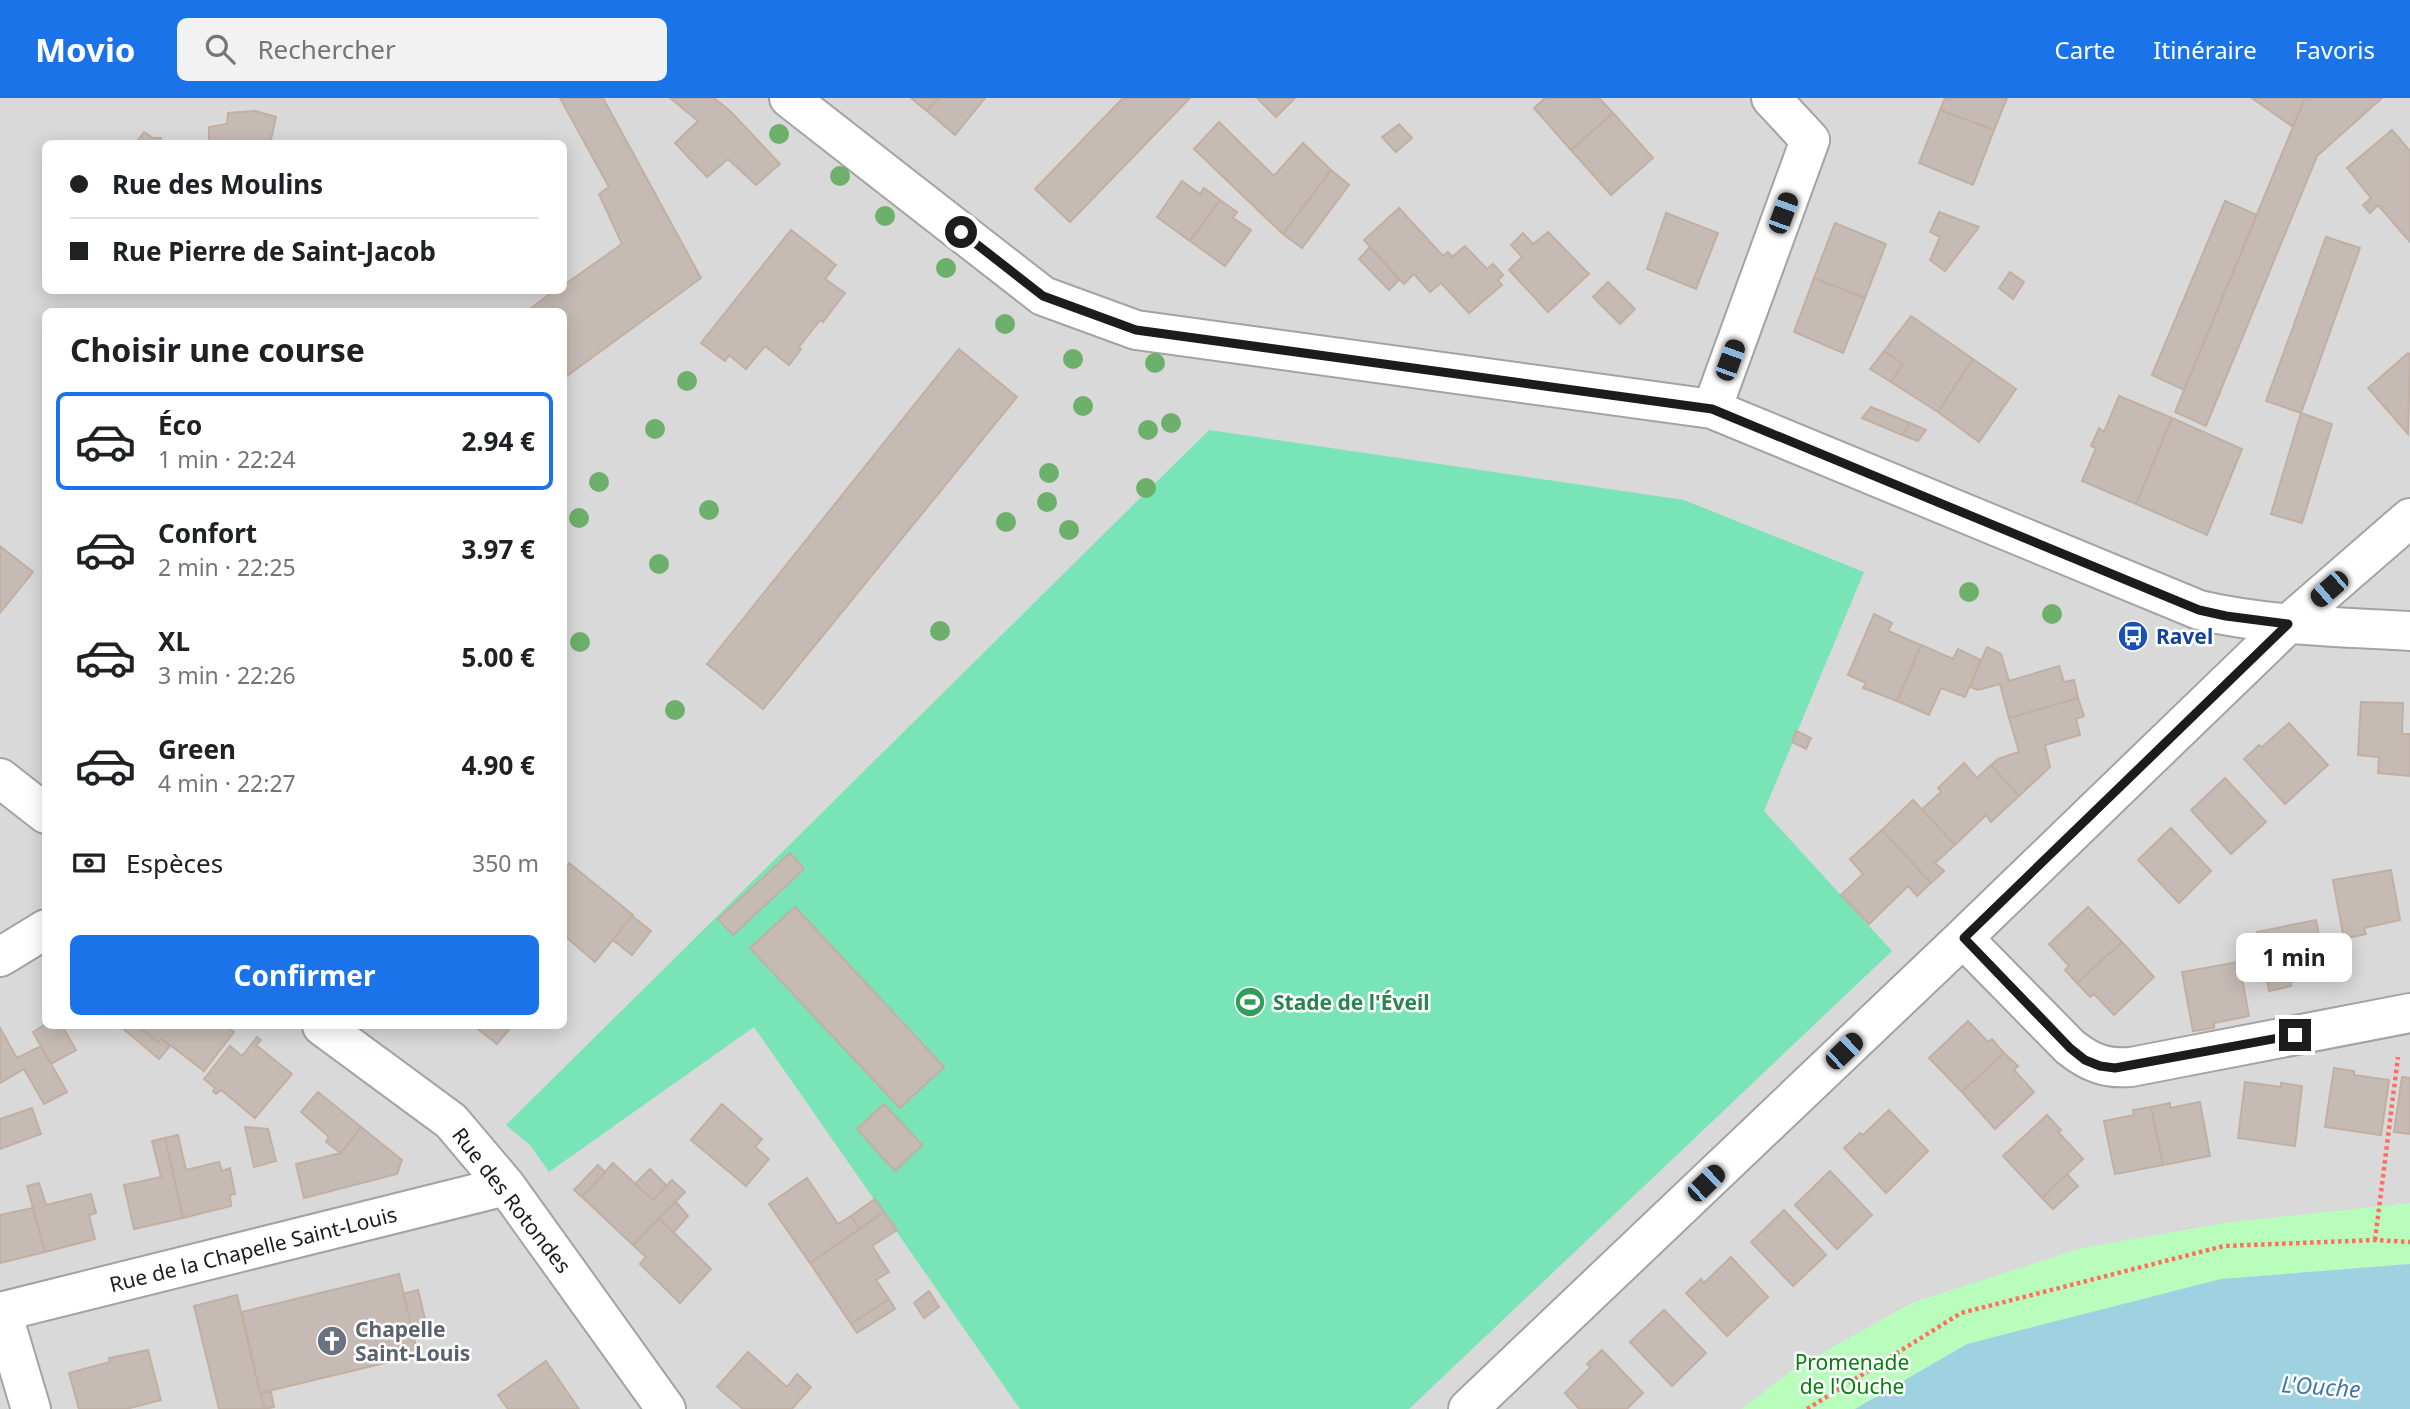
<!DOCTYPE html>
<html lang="fr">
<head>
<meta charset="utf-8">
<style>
  :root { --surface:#fff; --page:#f2f2f2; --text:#202124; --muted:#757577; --line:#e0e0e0; --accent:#1a73e8 }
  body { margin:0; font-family:"Noto Sans",sans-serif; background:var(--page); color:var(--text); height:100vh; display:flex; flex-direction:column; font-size:26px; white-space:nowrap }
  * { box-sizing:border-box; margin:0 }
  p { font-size:23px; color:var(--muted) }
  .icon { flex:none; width:38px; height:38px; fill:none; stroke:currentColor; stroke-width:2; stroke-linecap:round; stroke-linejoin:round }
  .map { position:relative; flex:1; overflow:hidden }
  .details { position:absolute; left:42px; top:210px; width:525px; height:721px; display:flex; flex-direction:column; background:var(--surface); border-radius:10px; box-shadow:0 4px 18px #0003 }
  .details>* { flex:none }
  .guide { position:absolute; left:42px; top:42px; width:525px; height:154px; border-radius:10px; box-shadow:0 4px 18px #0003; display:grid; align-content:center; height:154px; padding:0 28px; background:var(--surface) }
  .end { position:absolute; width:32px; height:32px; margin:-16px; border:9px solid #1c1c1c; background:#fff; box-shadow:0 0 0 4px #fff }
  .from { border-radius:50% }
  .bubble { position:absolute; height:49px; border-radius:10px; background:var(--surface); box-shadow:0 4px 18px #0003; font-size:23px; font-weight:700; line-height:49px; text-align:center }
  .car { position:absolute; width:21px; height:42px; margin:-21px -10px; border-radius:9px; box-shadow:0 0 5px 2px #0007; background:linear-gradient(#222 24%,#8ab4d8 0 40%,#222 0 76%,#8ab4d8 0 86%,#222 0) }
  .guide b { display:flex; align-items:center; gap:24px; height:66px; font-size:26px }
  .guide b+b { border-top:2px solid var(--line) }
  .guide i { width:18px; height:18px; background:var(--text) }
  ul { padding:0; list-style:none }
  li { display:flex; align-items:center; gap:21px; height:98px; margin:0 14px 10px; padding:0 14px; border:4px solid transparent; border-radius:10px }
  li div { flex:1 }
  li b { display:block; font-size:26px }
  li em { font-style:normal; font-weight:700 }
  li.selected { border-color:var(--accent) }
  li>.icon { width:63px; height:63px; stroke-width:1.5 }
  h2 { padding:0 28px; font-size:32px; line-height:84px }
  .pay { display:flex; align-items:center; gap:18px; height:77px; padding:0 28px; font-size:26px }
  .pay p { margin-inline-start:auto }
  .primary-button { display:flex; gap:14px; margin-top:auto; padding:14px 28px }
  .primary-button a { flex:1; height:80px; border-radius:10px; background:var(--accent); color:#fff; font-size:28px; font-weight:700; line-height:80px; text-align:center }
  header { display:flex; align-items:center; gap:42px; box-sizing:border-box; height:98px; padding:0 35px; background:var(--accent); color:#fff }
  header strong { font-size:33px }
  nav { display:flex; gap:38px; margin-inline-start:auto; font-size:24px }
  .search { width:490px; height:63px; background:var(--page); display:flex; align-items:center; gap:18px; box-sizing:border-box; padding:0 24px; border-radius:10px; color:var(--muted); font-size:26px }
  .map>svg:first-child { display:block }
</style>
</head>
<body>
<header>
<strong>Movio</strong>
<div class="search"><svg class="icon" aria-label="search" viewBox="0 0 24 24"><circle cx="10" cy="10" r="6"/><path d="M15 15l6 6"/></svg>Rechercher</div>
<nav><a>Carte</a><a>Itinéraire</a><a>Favoris</a></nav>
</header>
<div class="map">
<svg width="2410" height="1311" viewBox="0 0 2410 1311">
  <rect width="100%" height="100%" fill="#eeeae1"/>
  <path fill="#dad9d9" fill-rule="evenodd" d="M0 0H2410V1166L2221 1181 1967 1246 1855 1311H0ZM46 46H564V192H46ZM46 214H564V928H46Z"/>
  <path fill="#b9fdbd" d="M2410 1105V1166L2221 1181 1967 1246 1855 1311H1742L1795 1270 1912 1205 2082 1150 2232 1124Z"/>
  <path fill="#79e4b8" d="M1209 332 1684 402 1864 474 1764 713 1892 853 1409 1311H1020L754 929 549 1074 530 1047 506 1027Z"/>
  <path fill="#9ed2e0" d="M2410 1166V1311H1855L1967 1246 2221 1181Z"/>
  <path fill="#c6bbb4" stroke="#c1afa2" stroke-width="2" d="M560 0H603L701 180 564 280V214H526L555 192H564V187L622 146 599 96 609 89Z
    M670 0H714L731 14 780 66 756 87 728 61 707 79 675 45 698 23Z
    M911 0H938L927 13Z
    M938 0H985L955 37 927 13Z
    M1123 0H1190L1070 124 1035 91Z
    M1257 0H1295L1276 19Z
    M1545 0H1599L1613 15 1571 52 1534 10Z
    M1945 0H2007L1994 32 1940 12Z
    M2252 0H2305L2293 29Z
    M2305 0H2382L2317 58 2206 328 2175 314Z
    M1940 12 1994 32 1973 87 1919 65Z
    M255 13 276 19 270 46H209V29L227 26 228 15Z
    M1613 15 1653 60 1611 97 1571 52Z
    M1219 24 1274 78 1303 45 1331 72 1283 136 1194 51Z
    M1399 26 1412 40 1396 54 1382 39Z
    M2392 32 2410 53V144L2378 107 2370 115 2363 107 2371 100 2347 70Z
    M144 34 153 40H161L158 45 162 46H135Z
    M1331 72 1349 87 1302 150 1283 136Z
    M1182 83 1200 96 1204 90 1220 102 1190 143 1157 119Z
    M1220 102 1237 114 1233 120 1251 132 1225 168 1190 143Z
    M2225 103 2257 117 2184 292 2152 277Z
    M1399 110 1443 158 1448 154 1452 159 1465 148 1487 171 1493 166 1503 177 1498 182 1502 187 1469 215 1441 185 1430 194 1414 176 1404 186 1364 142Z
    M1939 114 1979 129 1945 173 1930 162 1940 139 1930 134Z
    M1666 115 1718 135 1696 191 1647 171Z
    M1835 125 1886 146 1865 200 1814 180Z
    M791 132 836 167 825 181 845 195 823 224 820 222 799 249 801 251 789 267 765 248 746 271 729 257 725 263 701 245Z
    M1548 134 1589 176 1548 214 1509 172 1522 159 1511 147 1523 135 1533 146Z
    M2326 139 2360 150 2301 315 2266 303Z
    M1370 149 1399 182 1389 192 1359 161Z
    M2010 174 2024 184 2013 201 1999 190Z
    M1814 180 1865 200 1843 255 1794 234Z
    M1608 184 1635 211 1620 226 1593 199Z
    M1911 218 1973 261 1938 314 1891 284 1903 266 1884 253Z
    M959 251 1017 299 763 611 707 566Z
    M1884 253 1903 266 1891 284 1870 271Z
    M2408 255 2410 257 2408 336 2368 290Z
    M1973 261 2016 291 1979 344 1938 314Z
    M2119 298 2172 320 2136 406 2082 383 2096 350 2091 348 2099 330 2104 334Z
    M1871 309 1910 325 1902 337 1862 320Z
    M2301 315 2332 326 2302 425 2271 416Z
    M2172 320 2242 351 2207 437 2136 406Z
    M1910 325 1926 332 1918 343 1902 337Z
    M0 448 33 474 0 515Z
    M1874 516 1892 525 1888 533 1921 547 1897 603 1863 590 1866 585 1848 577Z
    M1921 547 1953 561 1958 551 1981 562 1965 599 1941 590 1929 617 1897 603Z
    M1987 549 2001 556 2009 583 2059 568 2064 584 2074 582 2078 600 2009 620 2000 586 1978 592 1970 589Z
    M2078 600 2084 618 2076 621 2080 637 2045 647 2050 669 2019 698 1991 667 1998 661 2019 654 2009 620Z
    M2361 604 2403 605 2402 636H2410V678L2378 675 2379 659 2358 657Z
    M2289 625 2328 667 2285 706 2244 661 2259 647 2262 649Z
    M1796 633 1811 640 1806 651 1792 644Z
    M1964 665 1977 680 1991 667 2019 698 1991 724 1986 717 1955 747 1922 711 1941 694 1938 690Z
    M2225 680 2266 724 2231 756 2191 712Z
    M1913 702 1955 747 1935 765 1944 773 1931 785 1882 732Z
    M2171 730 2211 773 2179 805 2138 762Z
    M1882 732 1931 785 1917 798 1908 788 1869 826 1841 797 1863 776 1850 761Z
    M790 755 804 771 733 837 718 821Z
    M569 765 633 817 595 864 564 837V773Z
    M2391 772 2400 822 2364 830 2366 836 2344 841 2333 782Z
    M795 809 944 969 900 1010 750 850Z
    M2088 809 2122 844 2077 885 2065 872 2069 868 2049 846Z
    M632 818 651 833 632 857 613 842Z
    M2316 822 2327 876 2291 884V888L2269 893 2257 834Z
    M2122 844 2154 879 2114 917 2094 896 2090 899 2077 885Z
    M2239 864 2249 918 2214 925V930L2193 933 2182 874Z
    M1968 923 1988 944 1992 941 2004 955 1962 994 1929 960Z
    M46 926 62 928 76 952 51 966 33 934Z
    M120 928H138L158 944 161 940 170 948 159 961Z
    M138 928H226L234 934 204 973 161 940 158 944Z
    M474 928H512L497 946Z
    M0 930 17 960 41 948 67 994 44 1006 24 971 0 985Z
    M257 939 261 942 256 947 292 976 255 1020 221 992 216 996 213 993 215 990 204 981 230 948 242 958Z
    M2004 955 2018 968 2014 972 2034 994 1995 1031 1962 994Z
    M2334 970 2354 973V977L2389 982 2381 1037 2325 1029Z
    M2402 979 2410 980V1036L2394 1034Z
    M2245 984 2281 989V985L2302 988 2295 1048 2238 1040Z
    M318 994 361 1029 341 1055 326 1044 329 1039 301 1014Z
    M2200 1004 2210 1058 2163 1067 2151 1009 2170 1005V1010Z
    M722 1006 762 1041 755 1049 769 1061 746 1088 691 1042Z
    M884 1006 922 1047 895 1073 857 1031Z
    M2151 1009 2163 1067 2115 1076 2104 1023 2134 1017 2133 1012Z
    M32 1010 41 1036 0 1051V1021Z
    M1889 1012 1928 1053 1886 1095 1844 1050 1860 1035 1863 1037Z
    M2047 1017 2061 1032 2058 1034 2083 1061 2042 1100 2003 1058Z
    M245 1029 268 1031 276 1063 254 1069Z
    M361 1029 402 1062 397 1076 304 1100 296 1066 341 1055Z
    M178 1037 186 1072 219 1064 222 1073 230 1070 235 1096 230 1097 231 1108 183 1120 165 1040Z
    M165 1040 183 1120 134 1131 124 1087 161 1079 152 1043Z
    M613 1065 653 1102 672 1082 685 1094 633 1147 582 1099Z
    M598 1067 605 1074 582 1099 574 1092Z
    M650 1071 667 1088 653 1102 635 1086Z
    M1830 1073 1872 1117 1837 1151 1795 1107Z
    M2067 1076 2078 1088 2053 1111 2042 1100Z
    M807 1080 838 1126 851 1118 860 1131 810 1165 769 1106Z
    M39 1085 46 1107 91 1096 96 1115 89 1117 95 1141 45 1154 27 1088Z
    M875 1101 884 1114 860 1131 851 1118Z
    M676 1104 688 1118 673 1135 659 1120Z
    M33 1110 45 1154 0 1165V1117Z
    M1784 1112 1826 1157 1793 1188 1751 1144Z
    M884 1114 897 1132 872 1148 889 1174 876 1182 889 1201 851 1226 810 1165Z
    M659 1120 711 1171 680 1205 640 1166 646 1159 633 1147Z
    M1731 1159 1768 1199 1727 1238 1686 1195 1701 1181 1704 1185Z
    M399 1176 418 1257 260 1295 242 1214Z
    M418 1192 426 1225 412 1230 403 1196Z
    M929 1193 939 1209 924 1220 914 1205Z
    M237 1197 260 1295 265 1311H219L194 1208Z
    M889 1201 895 1211 857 1235 851 1226Z
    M1664 1212 1706 1255 1672 1288 1630 1244Z
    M148 1252 161 1302 126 1311H79L69 1275 110 1264 109 1260Z
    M1602 1252 1643 1295 1627 1311H1579L1565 1295 1591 1269 1587 1266Z
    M748 1254 787 1289 797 1276 811 1289 792 1311H743L717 1289Z
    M546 1263 579 1311H508L498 1297Z
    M271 1294 274 1309 265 1311 260 1295Z"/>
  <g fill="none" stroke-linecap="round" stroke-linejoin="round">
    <g stroke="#a3a3a3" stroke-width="42">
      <path id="minor" d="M789 0 1043 198 1136 232 1712 311 2199 512C2268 528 2340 529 2410 533
        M1712 311 1810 42 1771 0
        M0 680 46 716
        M1963 840 2070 949C2090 965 2106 971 2131 969L2410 915
        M0 859 46 831
        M322 928 451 1023 506 1088 666 1311
        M0 1214 506 1088
        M2 1214 31 1311
        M1468 1311 1963 840 2288 526 2410 420"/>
    </g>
    <path stroke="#ff6e61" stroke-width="4.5" stroke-dasharray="3.5 3.5" stroke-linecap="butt" d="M2375 1142 2398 959
      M1807 1311 1961 1215 2224 1148 2375 1142 2410 1144"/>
    <use href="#minor" stroke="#fff" stroke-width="38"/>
  </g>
  <g fill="#6db06b">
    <circle cx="779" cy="36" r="10"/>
    <circle cx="840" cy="78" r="10"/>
    <circle cx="885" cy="118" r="10"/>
    <circle cx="946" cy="170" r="10"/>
    <circle cx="1005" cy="226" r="10"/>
    <circle cx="1073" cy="261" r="10"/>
    <circle cx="1155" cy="265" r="10"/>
    <circle cx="687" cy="283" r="10"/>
    <circle cx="1083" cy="308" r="10"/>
    <circle cx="1171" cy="325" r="10"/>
    <circle cx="655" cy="331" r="10"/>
    <circle cx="1148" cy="332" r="10"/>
    <circle cx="1049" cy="375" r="10"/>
    <circle cx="599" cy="384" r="10"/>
    <circle cx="1146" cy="390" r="10"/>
    <circle cx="1047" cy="404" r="10"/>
    <circle cx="709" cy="412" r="10"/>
    <circle cx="579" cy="420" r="10"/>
    <circle cx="1006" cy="424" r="10"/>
    <circle cx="1069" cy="432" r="10"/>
    <circle cx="659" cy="466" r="10"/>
    <circle cx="1969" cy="494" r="10"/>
    <circle cx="2052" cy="516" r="10"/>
    <circle cx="940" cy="533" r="10"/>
    <circle cx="580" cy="544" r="10"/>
    <circle cx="675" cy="612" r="10"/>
  </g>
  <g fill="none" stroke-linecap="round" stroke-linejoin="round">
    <path stroke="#1c1c1c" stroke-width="9" d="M961 134 1043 198 1136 232 1712 311 2199 512 2226 518 2288 526 1964 840 2070 950 2085 962 2100 968 2115 970 2295 937"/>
  </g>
  <defs>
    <g id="bus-disc" transform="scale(1.575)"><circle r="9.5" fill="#1a4fb4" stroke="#fff"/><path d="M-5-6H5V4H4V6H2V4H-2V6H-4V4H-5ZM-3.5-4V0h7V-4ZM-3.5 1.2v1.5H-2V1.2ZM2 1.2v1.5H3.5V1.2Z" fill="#fff"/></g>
    <g id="stadium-disc" transform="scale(1.575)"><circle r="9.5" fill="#2e9e5b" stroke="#fff"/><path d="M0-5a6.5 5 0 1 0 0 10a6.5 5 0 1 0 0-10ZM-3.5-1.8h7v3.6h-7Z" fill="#fff"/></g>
    <g id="church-disc" transform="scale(1.575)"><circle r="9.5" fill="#6b7280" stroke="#fff"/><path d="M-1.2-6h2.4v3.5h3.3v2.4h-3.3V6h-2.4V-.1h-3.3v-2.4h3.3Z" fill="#fff"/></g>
  </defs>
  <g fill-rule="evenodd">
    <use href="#bus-disc" x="2133" y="538"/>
    <use href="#stadium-disc" x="1250" y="904"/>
    <use href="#church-disc" x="332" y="1243"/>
  </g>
  <g text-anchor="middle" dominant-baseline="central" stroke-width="5" stroke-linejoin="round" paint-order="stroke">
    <g font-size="21" font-weight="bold" fill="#164399" stroke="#fff" text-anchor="start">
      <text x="2156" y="538">Ravel</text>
    </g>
    <g font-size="21" font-weight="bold" fill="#27864d" stroke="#fff" text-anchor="start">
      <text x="1273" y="904">Stade de l'Éveil</text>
    </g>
    <g font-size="21" fill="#1c1c1c" stroke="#fff">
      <text transform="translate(512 1102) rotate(52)">Rue des Rotondes</text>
      <text transform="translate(253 1151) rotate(-14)">Rue de la Chapelle Saint-Louis</text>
    </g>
    <g font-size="21" font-weight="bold" fill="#5b616d" stroke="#fff" text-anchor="start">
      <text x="355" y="1231">Chapelle<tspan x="355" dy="24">Saint-Louis</tspan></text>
    </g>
    <g font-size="21" fill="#04810b" stroke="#fff">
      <text x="1852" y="1264">Promenade<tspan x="1852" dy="24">de l'Ouche</tspan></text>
    </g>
    <g font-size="23" font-style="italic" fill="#4078aa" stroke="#fff">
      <text transform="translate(2321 1288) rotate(4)">L'Ouche</text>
    </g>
  </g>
</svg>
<i class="end from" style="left:961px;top:134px"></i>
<i class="end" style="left:2295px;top:937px"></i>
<div class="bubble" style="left:2236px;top:835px;width:116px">1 min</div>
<i class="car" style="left:1783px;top:115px;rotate:20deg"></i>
<i class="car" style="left:1730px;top:262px;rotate:20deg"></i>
<i class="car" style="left:2329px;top:491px;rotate:229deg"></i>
<i class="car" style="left:1844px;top:953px;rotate:46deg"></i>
<i class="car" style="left:1706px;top:1085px;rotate:46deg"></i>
<div class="guide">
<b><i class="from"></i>Rue des Moulins</b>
<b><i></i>Rue Pierre de Saint-Jacob</b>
</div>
<section class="details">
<h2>Choisir une course</h2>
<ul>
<li class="selected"><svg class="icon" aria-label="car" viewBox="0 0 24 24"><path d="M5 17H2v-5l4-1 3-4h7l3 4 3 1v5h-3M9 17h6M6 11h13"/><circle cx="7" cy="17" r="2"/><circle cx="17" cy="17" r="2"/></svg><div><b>Éco</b><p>1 min · 22:24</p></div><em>2.94 €</em></li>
<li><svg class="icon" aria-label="car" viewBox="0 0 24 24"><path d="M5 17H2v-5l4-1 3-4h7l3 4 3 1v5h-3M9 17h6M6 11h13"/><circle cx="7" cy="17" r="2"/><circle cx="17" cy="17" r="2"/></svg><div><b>Confort</b><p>2 min · 22:25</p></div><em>3.97 €</em></li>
<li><svg class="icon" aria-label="car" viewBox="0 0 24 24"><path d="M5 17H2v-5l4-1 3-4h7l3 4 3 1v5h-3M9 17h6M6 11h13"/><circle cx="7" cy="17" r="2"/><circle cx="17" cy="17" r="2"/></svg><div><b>XL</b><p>3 min · 22:26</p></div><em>5.00 €</em></li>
<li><svg class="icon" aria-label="car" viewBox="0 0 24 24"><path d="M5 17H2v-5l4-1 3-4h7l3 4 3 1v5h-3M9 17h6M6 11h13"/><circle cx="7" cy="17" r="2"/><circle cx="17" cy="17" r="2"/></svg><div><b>Green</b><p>4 min · 22:27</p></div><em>4.90 €</em></li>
</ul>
<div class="pay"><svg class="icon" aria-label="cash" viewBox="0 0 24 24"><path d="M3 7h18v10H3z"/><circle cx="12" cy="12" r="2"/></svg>Espèces<p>350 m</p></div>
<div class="primary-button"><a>Confirmer</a></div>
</section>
</div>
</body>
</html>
